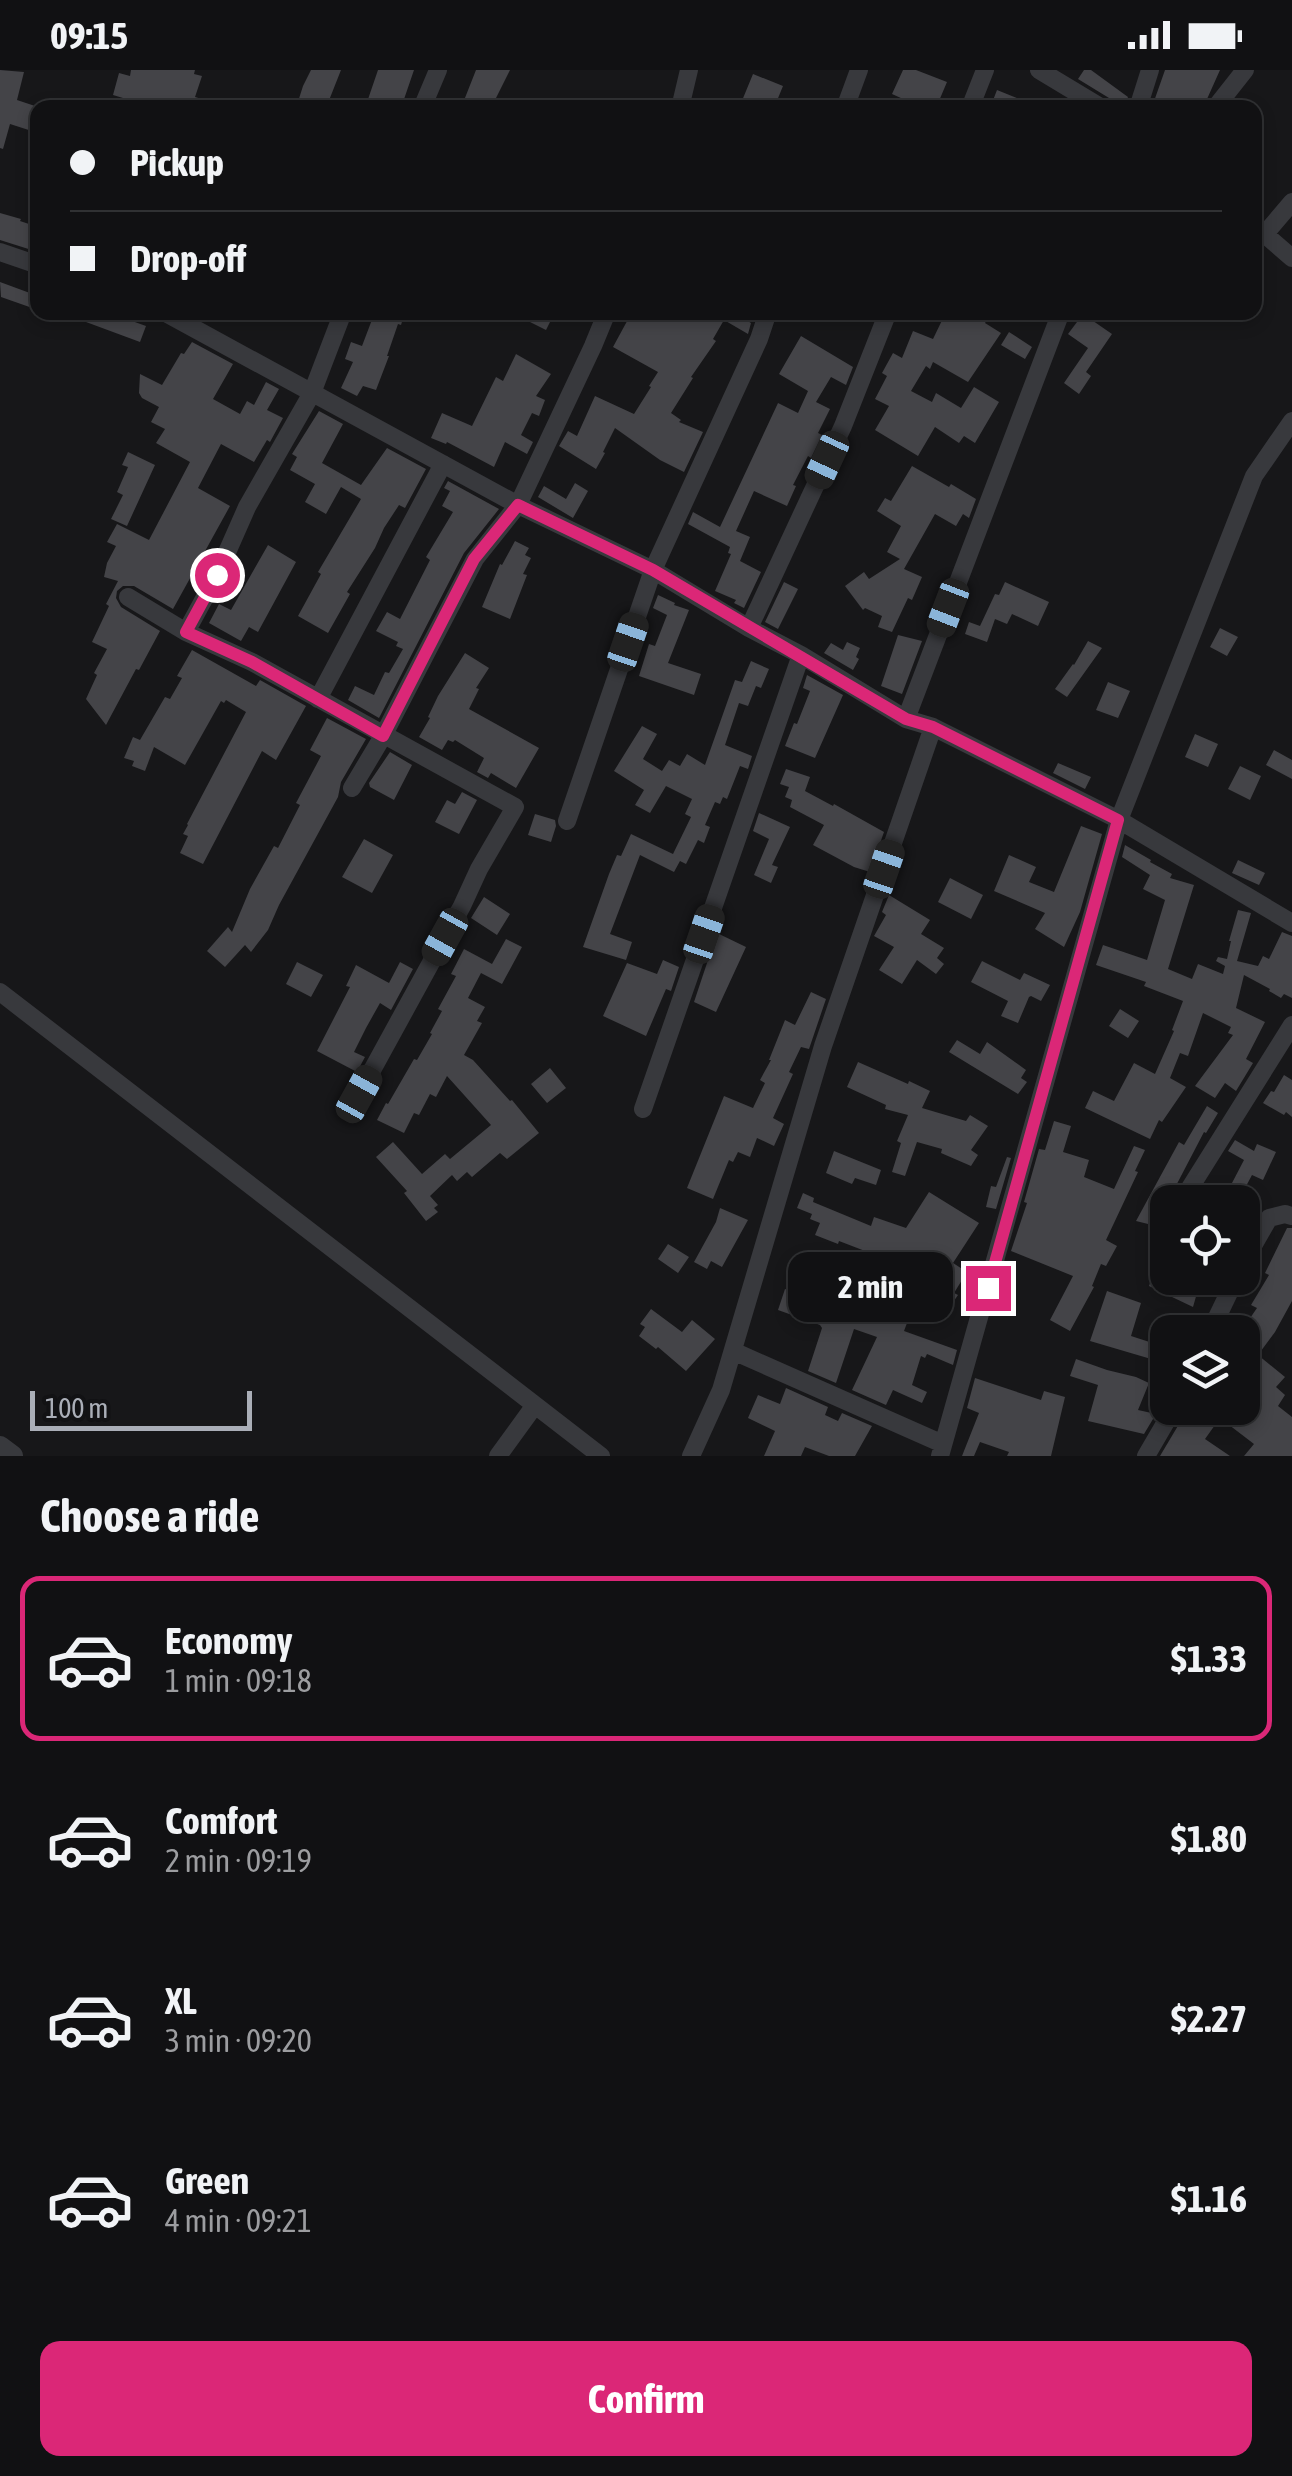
<!DOCTYPE html>
<html lang="en">
<head>
<meta charset="utf-8">
<style>
  :root { --surface:#111113; --page:#1a1a1c; --text:#f1f3f6; --muted:#9c9da0; --line:#303133; --accent:#db2777 }
  body { margin:0; font-family:"Asap Condensed",sans-serif; background:var(--page); color:var(--text); height:100vh; display:flex; flex-direction:column; font-size:38px; white-space:nowrap }
  * { box-sizing:border-box; margin:0 }
  p { font-size:32px; color:var(--muted) }
  .icon { flex:none; width:55px; height:55px; fill:none; stroke:currentColor; stroke-width:2; stroke-linecap:round; stroke-linejoin:round }
  .map { position:relative; height:1386px; overflow:hidden }
  .sheet { display:flex; flex-direction:column; background:var(--surface); flex:1 }
  .sheet>* { flex:none }
  .hud { position:absolute; left:30px; top:30px; width:1232px; height:220px; border-radius:20px; box-shadow:0 5px 15px #0003,0 0 0 2px var(--line); display:grid; align-content:center; height:220px; padding:0 40px; background:var(--surface) }
  .fabs { position:absolute; left:1150px; top:1115px; display:grid; gap:20px }
  .fabs a { display:grid; place-items:center; width:110px; height:110px; border-radius:20px; background:var(--surface); box-shadow:0 5px 15px #0003,0 0 0 2px var(--line); font-size:50px }
  .scale { position:absolute; left:30px; bottom:25px; width:222px; box-sizing:border-box; padding-left:10px; border:5px solid #aaaeb7; border-top:0; font-size:28px; line-height:35px; white-space:nowrap; color:#aaaeb7; -webkit-text-stroke:8px #121214; paint-order:stroke }
  .end { position:absolute; width:45px; height:45px; margin:-22px; border:12px solid #db2777; background:#fff; box-shadow:0 0 0 5px #fff }
  .from { border-radius:50% }
  .bubble { position:absolute; height:70px; border-radius:20px; background:var(--surface); box-shadow:0 5px 15px #0003,0 0 0 2px var(--line); font-size:32px; font-weight:700; line-height:70px; text-align:center }
  .car { position:absolute; width:30px; height:60px; margin:-30px -15px; border-radius:12px; box-shadow:0 0 8px 2px #0007; background:linear-gradient(#222 24%,#8ab4d8 0 40%,#222 0 76%,#8ab4d8 0 86%,#222 0) }
  .hud b { display:flex; align-items:center; gap:35px; height:95px; font-size:38px }
  .hud b+b { border-top:2px solid var(--line) }
  .hud i { width:25px; height:25px; background:var(--text) }
  ul { padding:0; list-style:none }
  li { display:flex; align-items:center; gap:30px; height:165px; margin:0 20px 15px; padding:0 20px; border:5px solid transparent; border-radius:20px }
  li div { flex:1 }
  li b { display:block; font-size:38px }
  li em { font-style:normal; font-weight:700 }
  li.on { border-color:var(--accent) }
  li>.icon { width:90px; height:90px; stroke-width:1.5 }
  h2 { padding:0 40px; font-size:45px; line-height:120px }
  .cta { display:flex; gap:20px; margin-top:auto; padding:20px 40px }
  .cta a { flex:1; height:115px; border-radius:20px; background:var(--accent); color:#fff; font-size:40px; font-weight:700; line-height:115px; text-align:center }
  .status { display:flex; justify-content:space-between; align-items:center; height:70px; padding:0 50px; background:var(--surface); direction:ltr }
  .status svg { height:28px; fill:currentColor }
  .map>svg:first-child { display:block }
</style>
</head>
<body>
<div class="status"><b>09:15</b><svg viewBox="0 0 49 12"><path d="M0 12V9h3v3zM5 12V6h3v6zM10 12V3h3v9zM15 12V0h3v12zM26 1h20v11H26zM47 4h2v5h-2z"/></svg></div>
<div class="map">
<svg width="1292" height="1386" viewBox="0 0 1292 1386">
  <rect width="100%" height="100%" fill="#171719"/>
  <path fill="#444448" d="M0 0 24 2 17 30 38 37V63L10 54 3 79 0 78Z
    M131 0H195L194 4 202 6 195 27 219 34V38H156L113 25 119 3 130 6Z
    M311 0H341L326 38H296L303 16Z
    M378 0H414L401 38H365Z
    M476 0H510L491 38H461Z
    M903 0H916L947 12 936 38H913L914 34 892 24Z
    M1084 0H1091L1128 27 1124 38H1114L1109 28 1078 9Z
    M1165 0H1220L1203 38H1153L1152 37Z
    M753 4 783 16 774 38H739Z
    M997 20 1039 37V38H990Z
    M0 143 21 149 20 151 38 157V182L0 170Z
    M0 212 38 226V240L1 227Z
    M59 242H107L146 256 140 272Z
    M369 242H405L401 255 398 254 387 286H389L376 320 363 316 357 326 341 318 353 292 345 289 351 272 362 276 373 247 369 245Z
    M510 242H555L546 260Z
    M632 242H638L652 251 657 242H733L751 253 748 264 724 250 713 269 716 271 691 307 693 308 671 343 681 350 679 352 703 362 684 402 660 390 615 358 603 382 605 383 596 399 559 376 568 361 577 366 595 326 634 344 651 317 649 316 658 302 613 277Z
    M946 242H992L985 253 1001 263 968 312 933 292 930 299 926 296 911 321 932 332 936 323 961 338 974 317 999 332 975 373 964 366 959 373 935 357 918 386 875 360 889 336 875 329 887 306 882 303 893 283 902 288 913 261 933 269Z
    M1083 244 1112 264 1086 302 1091 306 1079 324 1064 313 1088 278 1068 264Z
    M1009 262 1032 277 1025 289 1001 275Z
    M801 266 853 297 846 315 831 307 816 332 830 339 818 363 822 365 811 388 808 386 793 415 796 416 787 436 754 421 736 461 750 467 740 491 761 502 744 538 734 533 736 530 715 521 731 484 728 483 730 477 688 454 693 442 720 457 778 333 798 343 808 321 779 304Z
    M192 272 233 294 213 329 240 344 247 331 254 335 266 312 279 319 267 340 283 348 270 372 267 370 254 392 221 374 198 418 230 436 173 539 134 516H123L117 521 116 528 121 537 160 561 139 600 136 599 106 655 86 629 97 605 94 603 107 579 92 572 109 536 106 534 118 511 104 507 107 493 116 476 107 472 117 454 149 470 190 392 156 373 165 359 151 352 159 337 142 328 139 323 140 304 162 315 181 283 184 284Z
    M516 284 551 304 536 326 545 330 539 346 532 343 521 365 533 372 527 384 505 372 494 397 447 372 446 374 431 368 442 343 472 356 496 307 503 311Z
    M319 341 343 354 322 393 361 415 387 378 426 399 405 438 399 435 384 458 375 478 347 522 350 524 328 563 298 546 321 504 318 502 361 429 341 417 326 444 305 432 315 414 290 400 297 387 292 384Z
    M128 382 155 395 127 456 111 449 123 425 117 422 128 397 122 395Z
    M912 396 949 417 951 414 976 429 969 448 963 444 956 456 935 444 904 499 922 507 912 530 908 528 892 562 878 557 882 546 865 538 863 540 845 516 864 502 869 509 900 489 887 482 901 456 877 441 885 428 891 431Z
    M448 411 499 439 464 483 379 648 348 630 355 616 374 625 385 602 389 603 403 579 396 576 398 572 376 561 387 542 400 549 430 490 426 487 453 442 442 436 450 421 444 418Z
    M575 413 588 421 573 448 538 427 544 416 566 429Z
    M515 471 529 478 525 485 531 488 523 504 527 505 510 549 482 537 500 494 502 495Z
    M268 475 296 492 258 562 249 557 241 571 209 553 219 534 231 540Z
    M784 512 798 519 778 559 765 552Z
    M1005 512 1049 532 1038 556 1012 544 1007 554 995 549 987 572 965 564 969 552 980 556 995 524 999 525Z
    M658 525 675 533 674 535 689 540 668 593 701 604 694 625 639 606 649 574 655 576 667 545 653 538Z
    M1220 558 1238 567 1227 586 1210 577Z
    M898 565 922 571 902 624 881 616Z
    M1088 571 1102 578 1067 627 1055 619 1073 594 1074 595Z
    M847 572 860 578 856 587 859 589 853 600 824 583 831 573 843 580Z
    M192 580 256 616 260 610 306 636 276 690 262 681 203 794 180 783 188 766 183 764 188 755 187 754 246 642 226 630 224 633 221 631 185 695 154 677 145 701 132 696 134 691 124 688 133 667 140 670 165 627 170 629 182 608 177 606Z
    M465 583 489 598 476 618 479 619 469 639 539 678 516 718 491 703 488 708 477 702 484 688 455 670 453 672 448 670 442 680 419 667 430 648 428 647 438 626Z
    M751 591 769 599 761 618 756 616 748 636 739 633 725 675 752 686 748 699 740 696 727 729 723 727 720 734 715 732 705 755 710 757 704 773 698 770 686 794 680 791 674 802 640 785 610 864 632 872 626 890 583 877 609 804 617 785 621 786 631 764 673 784 691 747 685 744 692 729 666 716 650 743 635 735 644 720 614 701 642 656 657 664 643 689 662 701 669 690 680 696 687 684 705 695 735 610 742 612Z
    M807 605 843 625 815 688 785 676 794 653 797 654 810 621 803 618Z
    M1108 612 1130 621 1118 648 1096 640Z
    M327 648 366 669 341 712 338 727 279 835 268 860 251 882 245 875 225 897 207 881 228 857 232 862 250 819 274 776 278 778 300 735 296 733 321 686 310 680Z
    M1195 664 1218 674 1208 697 1185 687Z
    M1274 680 1292 690V709L1266 695Z
    M390 682 412 695 394 730 370 717 369 713Z
    M1058 693 1091 707 1085 719 1053 703Z
    M1240 696 1261 706 1250 730 1228 719Z
    M786 699 810 707 805 721 833 736 834 734 884 762 870 802 854 797 813 775 824 755 790 737 792 730 785 727 789 717 780 714Z
    M462 722 477 730 459 764 435 752 447 730 455 734Z
    M759 743 790 757 772 795 778 797 771 813 754 805 769 769 753 761Z
    M535 744 555 750 556 756 551 772 528 765Z
    M1081 756 1102 764 1080 842 1064 877 1035 859 1045 843 994 821 1009 785 1036 797 1029 812 1054 822Z
    M364 769 393 785 372 823 342 807Z
    M1125 775 1151 790 1150 792 1172 804 1170 808 1194 815 1168 899 1192 909 1198 894 1223 904 1225 896 1216 891 1218 887 1227 889 1231 871H1229L1238 840 1251 843 1237 891 1258 896 1263 886 1269 889 1282 862 1292 866V928L1284 924 1281 928 1269 921 1270 919 1244 905 1236 938 1265 952 1246 989 1253 993 1236 1021 1225 1013 1215 1028 1195 1016 1233 965 1228 963 1231 957 1203 943 1188 986 1180 983 1170 1008 1186 1017 1162 1052 1159 1050 1150 1069 1085 1038 1093 1021 1114 1031 1134 993 1155 1004 1174 961 1172 960 1183 931 1144 916 1146 912 1096 895 1103 875 1147 890 1165 830 1143 819 1150 805 1122 787Z
    M1238 790 1265 803 1259 815 1232 803Z
    M950 808 983 825 971 849 938 832Z
    M889 825 930 850 921 864 944 878 937 888 944 894 936 904 917 890 902 914 879 900 894 877 874 866 886 845 882 842Z
    M484 827 510 844 497 865 471 848Z
    M717 863 746 877 716 942 694 932Z
    M506 869 522 877 502 914 481 903 468 928 485 937 477 951 482 953 464 985 473 990 510 1031 512 1030 539 1063 507 1089 500 1083 472 1107 467 1102 457 1111 452 1105 430 1126 438 1135 434 1138 438 1142 426 1151 404 1123 407 1121 376 1087 393 1072 422 1104 445 1084 450 1089 491 1055 447 1006 436 1027 430 1024 419 1045 414 1043 404 1063 377 1050 386 1033 388 1034 414 989 417 990 432 964 430 963 442 941 438 939 456 906 451 904 464 879 492 894Z
    M663 890 679 897 671 921 666 919 646 966 603 946 627 893 657 904Z
    M982 891 1020 910 1024 903 1050 915 1041 931 1031 926 1029 927 1018 953 1001 946 1008 931 971 912Z
    M297 892 323 905 311 927 286 914Z
    M400 892 413 899 391 940 380 933 366 958 354 982 365 987 357 1002 317 981 350 917 346 916 356 895 389 913Z
    M811 922 826 929 809 979 801 977 789 1002 793 1004 773 1048 784 1054 774 1076 757 1068 750 1087 738 1082 733 1092 729 1090 713 1129 687 1118 724 1026 753 1038 765 1013 760 1010 771 990H769L785 950 795 955Z
    M1120 939 1139 951 1128 968 1109 956Z
    M957 970 980 984 987 972 1026 1000 1021 1008 1027 1012 1018 1024 949 982Z
    M858 992 908 1014 909 1011 930 1021 922 1038 966 1051 970 1045 988 1056 971 1080 978 1085 971 1096 941 1083 942 1079 917 1072 905 1106 892 1102 901 1073 897 1071 908 1045 885 1039 886 1035 847 1017Z
    M550 998 566 1018 547 1033 531 1014Z
    M1284 1005 1292 1010V1047L1286 1042 1284 1045 1263 1033 1271 1021 1274 1022Z
    M1207 1036 1218 1043 1206 1063 1204 1062 1168 1131V1165L1154 1161 1156 1156 1136 1151 1179 1072 1184 1075Z
    M1054 1051 1071 1056 1063 1082 1089 1090 1084 1107 1114 1119 1134 1076 1145 1080 1135 1101 1138 1102 1106 1170 1117 1176 1106 1196 1101 1194 1092 1216 1094 1217 1070 1261 1050 1250 1073 1206 1011 1181 1027 1133 1024 1132 1039 1079 1045 1080Z
    M1235 1070 1254 1081 1257 1074 1276 1082 1263 1110 1252 1105 1244 1120 1232 1113 1244 1090 1228 1081Z
    M834 1081 881 1100 876 1115 855 1108 852 1114 826 1103Z
    M1007 1087 1011 1088 996 1139 986 1137 991 1116 996 1117Z
    M929 1122 979 1153 953 1193 967 1202 954 1223 958 1225 947 1241 918 1224 904 1261 957 1280 953 1295 927 1284 925 1288 921 1286 912 1315 927 1322 922 1333 893 1320 886 1335 852 1320 877 1267 854 1259 836 1313 808 1301 822 1258 820 1255 778 1240 785 1219 810 1228 820 1194 856 1209 865 1181 839 1171 838 1174 815 1165 820 1153 810 1149 812 1144 797 1138 803 1123 814 1128 813 1132 871 1156 874 1147 906 1158Z
    M720 1138 748 1150 722 1197 711 1191 707 1199 694 1192 716 1152Z
    M1287 1158H1292V1231L1275 1262 1258 1285 1285 1307 1276 1317 1285 1325 1278 1336 1292 1347V1386H1244L1254 1374 1220 1348 1205 1369 1230 1386H1160L1182 1349 1214 1356 1188 1338H1242V1260L1257 1238 1251 1235 1269 1205 1265 1203Z
    M668 1174 689 1187 678 1203 658 1189Z
    M1154 1202 1199 1216 1193 1237 1149 1216Z
    M1107 1221 1141 1233 1131 1266 1168 1278V1294L1090 1271Z
    M651 1239 682 1262 692 1250 715 1269 686 1301 658 1277 656 1279 639 1266 645 1257 640 1254Z
    M1076 1289 1107 1300 1136 1307 1149 1313 1138 1340 1156 1344 1144 1364 1088 1351 1098 1315 1070 1306Z
    M975 1308 1041 1330 1044 1321 1065 1327 1051 1386H1007L1009 1382 980 1372 974 1386H962L979 1343 967 1338Z
    M786 1318 828 1337 825 1345 838 1351 842 1343 872 1356 855 1386H829L805 1377 801 1386H764L775 1361 748 1348 758 1325 780 1334Z"/>
  <g fill="none" stroke-linecap="round" stroke-linejoin="round">
    <path stroke="#38393d" stroke-width="18" d="M1039 0 1102 38
      M422 38 438 0
      M680 38 689 0
      M845 38 859 0
      M970 38 985 0
      M1138 38 1150 0
      M1215 38 1245 0
      M1255 156 1292 188
      M1264 165 1292 132
      M0 182 38 195
      M164 242 518 435 653 500 749 558 801 585 906 649 933 657 1119 750 1292 853
      M128 527 186 562 252 592 515 737 479 799 462 836 359 1024
      M749 558 843 356 888 242
      M186 562 217 505 247 437 312 323 343 242
      M318 629 443 394
      M906 649 1061 242
      M352 718 383 666 475 489 518 435 593 276 607 242
      M567 751 653 500 759 269 768 242
      M0 922 601 1386
      M643 1039 801 585
      M1183 1129 1292 955
      M1242 1195 1269 1148 1285 1144 1292 1146
      M1210 1262 1236 1208
      M733 1281 943 1374
      M498 1386 535 1335
      M691 1386 721 1320 823 976 933 657
      M940 1386 1119 750 1254 406 1292 351
      M1146 1386 1174 1338"/>
    <path stroke="#38393d" stroke-width="22" d="M0 1377 12 1386"/>
  </g>
  <g fill="none" stroke-linecap="round" stroke-linejoin="round">
    <path stroke="#db2777" stroke-width="12" d="M217 505 186 562 252 592 383 666 474 489 518 435 653 500 906 649 933 657 1118 750 988 1218"/>
  </g>
</svg>
<div class="fabs">
<a><svg class="icon" aria-label="locate" viewBox="0 0 24 24"><circle cx="12" cy="12" r="6"/><path d="M12 2v4M12 18v4M2 12h4M18 12h4"/></svg></a>
<a><svg class="icon" aria-label="layers" viewBox="0 0 24 24"><path d="M12 4l9 5-9 5-9-5zM3 14l9 5 9-5"/></svg></a>
</div>
<div class="scale">100 m</div>
<i class="end from" style="left:217px;top:505px"></i>
<i class="end" style="left:988px;top:1218px"></i>
<div class="bubble" style="left:788px;top:1182px;width:165px">2 min</div>
<i class="car" style="left:827px;top:390px;rotate:205deg"></i>
<i class="car" style="left:948px;top:538px;rotate:201deg"></i>
<i class="car" style="left:628px;top:572px;rotate:19deg"></i>
<i class="car" style="left:884px;top:799px;rotate:19deg"></i>
<i class="car" style="left:704px;top:864px;rotate:19deg"></i>
<i class="car" style="left:445px;top:867px;rotate:209deg"></i>
<i class="car" style="left:359px;top:1024px;rotate:29deg"></i>
<div class="hud">
<b><i class="from"></i>Pickup</b>
<b><i></i>Drop-off</b>
</div>
</div>
<section class="sheet">
<h2>Choose a ride</h2>
<ul>
<li class="on"><svg class="icon" aria-label="car" viewBox="0 0 24 24"><path d="M5 17H2v-5l4-1 3-4h7l3 4 3 1v5h-3M9 17h6M6 11h13"/><circle cx="7" cy="17" r="2"/><circle cx="17" cy="17" r="2"/></svg><div><b>Economy</b><p>1 min · 09:18</p></div><em>$1.33</em></li>
<li><svg class="icon" aria-label="car" viewBox="0 0 24 24"><path d="M5 17H2v-5l4-1 3-4h7l3 4 3 1v5h-3M9 17h6M6 11h13"/><circle cx="7" cy="17" r="2"/><circle cx="17" cy="17" r="2"/></svg><div><b>Comfort</b><p>2 min · 09:19</p></div><em>$1.80</em></li>
<li><svg class="icon" aria-label="car" viewBox="0 0 24 24"><path d="M5 17H2v-5l4-1 3-4h7l3 4 3 1v5h-3M9 17h6M6 11h13"/><circle cx="7" cy="17" r="2"/><circle cx="17" cy="17" r="2"/></svg><div><b>XL</b><p>3 min · 09:20</p></div><em>$2.27</em></li>
<li><svg class="icon" aria-label="car" viewBox="0 0 24 24"><path d="M5 17H2v-5l4-1 3-4h7l3 4 3 1v5h-3M9 17h6M6 11h13"/><circle cx="7" cy="17" r="2"/><circle cx="17" cy="17" r="2"/></svg><div><b>Green</b><p>4 min · 09:21</p></div><em>$1.16</em></li>
</ul>
<div class="cta"><a>Confirm</a></div>
</section>
</body>
</html>
